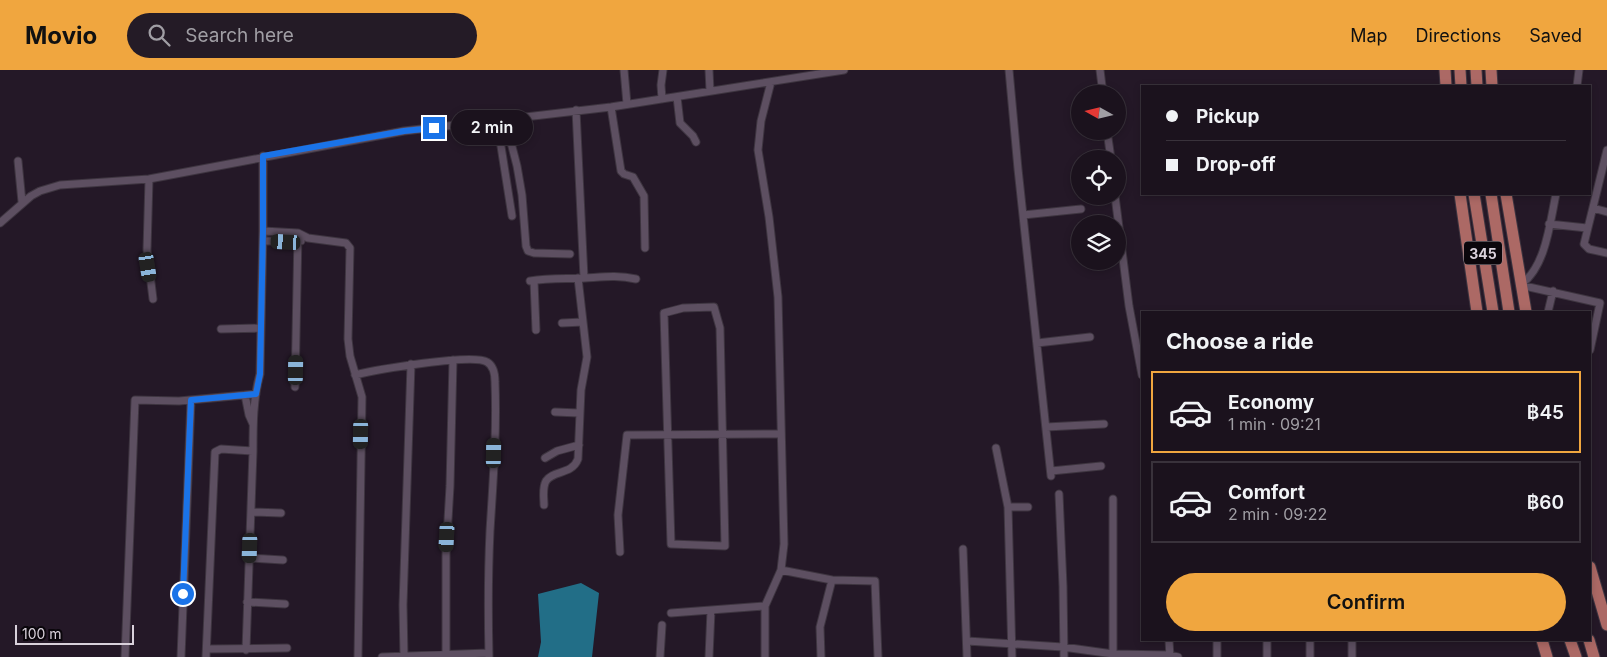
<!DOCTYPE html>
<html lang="en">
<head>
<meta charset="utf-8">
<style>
  :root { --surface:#1b121d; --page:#241b26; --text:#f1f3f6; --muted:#a09ea4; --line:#39323b; --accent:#f0a63f }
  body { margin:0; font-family:Inter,sans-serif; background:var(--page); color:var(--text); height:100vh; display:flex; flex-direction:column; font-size:19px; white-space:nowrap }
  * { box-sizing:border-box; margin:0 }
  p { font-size:16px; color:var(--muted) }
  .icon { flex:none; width:28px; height:28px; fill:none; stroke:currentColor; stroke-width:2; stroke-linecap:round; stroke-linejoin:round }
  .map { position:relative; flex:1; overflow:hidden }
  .drawer { position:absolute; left:1141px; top:241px; width:450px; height:330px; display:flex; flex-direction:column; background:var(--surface); border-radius:0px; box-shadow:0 2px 8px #0003,0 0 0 1px var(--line) }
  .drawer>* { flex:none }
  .top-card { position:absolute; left:1141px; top:15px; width:450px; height:110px; border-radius:0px; box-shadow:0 2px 8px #0003,0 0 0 1px var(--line); display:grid; align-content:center; height:110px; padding:0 25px; background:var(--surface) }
  .needle { width:32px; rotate:278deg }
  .controls { position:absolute; left:1071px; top:15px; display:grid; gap:10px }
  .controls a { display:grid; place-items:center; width:55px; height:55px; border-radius:50%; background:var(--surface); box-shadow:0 2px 8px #0003,0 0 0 1px var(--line); font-size:25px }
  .scale { position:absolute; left:15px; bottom:12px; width:119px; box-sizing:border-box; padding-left:5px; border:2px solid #d9d1db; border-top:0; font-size:14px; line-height:18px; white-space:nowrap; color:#d9d1db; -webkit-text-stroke:4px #0a060b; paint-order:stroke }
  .end { position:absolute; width:22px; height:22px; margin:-11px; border:6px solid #1a73e8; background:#fff; box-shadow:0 0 0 2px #fff }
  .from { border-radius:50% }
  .bubble { position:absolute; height:35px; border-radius:18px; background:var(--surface); box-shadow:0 2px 8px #0003,0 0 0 1px var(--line); font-size:16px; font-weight:600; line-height:35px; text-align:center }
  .car { position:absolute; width:15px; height:30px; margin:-15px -8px; border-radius:6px; box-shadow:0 0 4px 1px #0007; background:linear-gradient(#222 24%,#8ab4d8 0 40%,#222 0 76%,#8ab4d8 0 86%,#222 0) }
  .top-card b { display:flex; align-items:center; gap:18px; height:48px; font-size:19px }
  .top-card b+b { border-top:1px solid var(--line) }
  .top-card i { width:12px; height:12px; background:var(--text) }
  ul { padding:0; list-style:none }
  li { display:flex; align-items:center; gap:15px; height:82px; margin:0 10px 8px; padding:0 15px; border:2px solid var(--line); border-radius:0px }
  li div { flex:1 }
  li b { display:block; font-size:19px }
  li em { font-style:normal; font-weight:600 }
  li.active { border-color:var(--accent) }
  li>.icon { width:45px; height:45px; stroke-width:1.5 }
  h2 { padding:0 25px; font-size:22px; line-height:60px }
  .cta { display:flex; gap:10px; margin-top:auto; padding:10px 25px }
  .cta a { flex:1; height:58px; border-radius:30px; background:var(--accent); color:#111; font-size:20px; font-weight:600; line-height:58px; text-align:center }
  header { display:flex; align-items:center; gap:30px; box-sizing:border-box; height:70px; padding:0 25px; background:var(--accent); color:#111 }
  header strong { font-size:24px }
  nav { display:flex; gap:28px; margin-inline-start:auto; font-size:18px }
  .search { width:350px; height:45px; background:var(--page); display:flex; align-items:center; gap:12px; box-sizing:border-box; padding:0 18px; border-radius:28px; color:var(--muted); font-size:19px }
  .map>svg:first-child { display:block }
</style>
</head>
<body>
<header>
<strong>Movio</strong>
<div class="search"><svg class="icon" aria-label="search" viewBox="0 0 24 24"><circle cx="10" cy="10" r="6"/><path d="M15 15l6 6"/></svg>Search here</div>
<nav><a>Map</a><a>Directions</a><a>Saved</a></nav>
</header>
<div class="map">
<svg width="1607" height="587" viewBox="0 0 1607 587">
  <rect width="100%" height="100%" fill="#241827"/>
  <path fill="#226e87" d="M581 513 599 523 592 587H538L541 572 538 524Z"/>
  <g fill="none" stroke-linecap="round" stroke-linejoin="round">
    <g stroke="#3e3540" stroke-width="9">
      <path id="minor" d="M624 0 627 34
        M709 0 710 21
        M1009 0 1018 99 1051 406
        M1100 0 1103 24
        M1577 16 1579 0
        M677 27 680 53 693 66 696 72
        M662 29 661 15 663 0
        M611 37 621 101 624 104 633 107 644 126 645 178
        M576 40 584 208
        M505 49 517 96 522 125 526 176 528 181 534 183 570 184
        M497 51 512 146
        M1107 61 1111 89
        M1607 80 1584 174 1589 179 1607 183
        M18 91 22 132
        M149 109 147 180 153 229
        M1115 126 1129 236 1142 305
        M1593 138 1607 142
        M1023 145 1081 139
        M0 153 31 126 40 121 60 115 149 109 404 61 611 37 844 0
        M1549 154 1587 158
        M263 161 298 163 308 168 346 173 350 178 348 269 350 286 362 327 358 587
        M263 171H301
        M530 211C549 208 567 209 585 208 603 207 618 205 636 209
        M534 211 536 260
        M1520 215 1600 233 1590 280
        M1520 215C1546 198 1550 152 1556 124
        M714 237 720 258 725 476 671 474 664 243 683 238Z
        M1548 242 1553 221
        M562 253 583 252
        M221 259 261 258
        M1037 273 1090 267
        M355 305C375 300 473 283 487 292 494 296 495 305 495 312 497 362 493 412 490 461 488 503 488 545 489 587
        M295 317 298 163
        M245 325 249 345 253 354
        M555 342 579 343
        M1046 357 1104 354
        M996 378 1008 437 1012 587
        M545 388 557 381 579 375
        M1051 401 1101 396
        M1059 424 1063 516 1064 587
        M1113 429V586
        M544 435C544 428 542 418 546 411 553 400 572 405 578 389L581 320 587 287 578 208
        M1008 437H1028
        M252 442 281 443
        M963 479 967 587
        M620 482 618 445 627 365 781 364
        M249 488 283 490
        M781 500 832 510 875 511 878 587
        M247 532 285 534
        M671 543 765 536
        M1169 570 1170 587
        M1217 570V587
        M967 571 1063 577 1113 584 1170 585 1178 587
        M207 579 287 578
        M246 580 253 381
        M125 587 135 330 179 331 256 324
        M181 587 191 330
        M206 587 215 382 221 379 253 381C253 355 253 329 260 304L263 161V86
        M382 587 488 583
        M404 587 403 535 411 294
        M446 587V484L450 416 453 290
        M660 587 662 555
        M709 587 711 540
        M765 587V536L781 500 784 474 778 227 769 147 758 80 761 51 771 12
        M821 587 820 557 832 510
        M1267 587V570
        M1310 587V570
        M1352 587V570"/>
    </g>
    <g stroke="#3e3540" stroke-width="13">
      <path id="primary" d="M1445 0 1446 16
        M1460 0 1461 16
        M1476 0 1477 16
        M1491 0 1492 16
        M1460 124 1477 242
        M1474 124 1493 242
        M1491 124 1509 242
        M1506 124 1526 242
        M1590 497 1607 555
        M1542 570 1547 587
        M1570 570 1576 587
        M1589 570 1594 587"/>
    </g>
    <use href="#minor" stroke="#5d4f61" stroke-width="7"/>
    <use href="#primary" stroke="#ac6965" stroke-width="11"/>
  </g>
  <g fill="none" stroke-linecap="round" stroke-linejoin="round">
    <path stroke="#1a73e8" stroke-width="6" d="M183 524 191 330 256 324 260 304 263 161V86L404 61 434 58"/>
  </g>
  <g text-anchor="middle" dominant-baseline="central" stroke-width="4" stroke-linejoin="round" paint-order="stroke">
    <rect fill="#0a060b" stroke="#9b949d" stroke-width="1" x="1464" y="171.5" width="38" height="23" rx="4"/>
    <g font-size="14" font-weight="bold" fill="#d9d1db">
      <text x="1483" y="183">345</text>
    </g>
  </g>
</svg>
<div class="controls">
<a><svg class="needle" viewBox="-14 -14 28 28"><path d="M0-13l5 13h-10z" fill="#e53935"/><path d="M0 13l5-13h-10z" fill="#a09ea4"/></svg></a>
<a><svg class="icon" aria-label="locate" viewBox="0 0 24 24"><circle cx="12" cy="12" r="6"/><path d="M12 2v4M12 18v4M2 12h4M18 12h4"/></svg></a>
<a><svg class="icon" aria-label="layers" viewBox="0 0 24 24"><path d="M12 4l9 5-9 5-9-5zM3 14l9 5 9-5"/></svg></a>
</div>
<div class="scale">100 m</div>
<i class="end from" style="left:183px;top:524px"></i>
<i class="end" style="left:434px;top:58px"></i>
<div class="bubble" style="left:451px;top:40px;width:82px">2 min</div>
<i class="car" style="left:286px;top:172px;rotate:273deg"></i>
<i class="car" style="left:148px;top:197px;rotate:171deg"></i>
<i class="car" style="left:296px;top:300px;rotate:1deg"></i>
<i class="car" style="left:361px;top:364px;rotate:181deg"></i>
<i class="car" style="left:494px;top:383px;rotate:1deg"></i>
<i class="car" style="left:447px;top:467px;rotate:183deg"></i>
<i class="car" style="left:250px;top:478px;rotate:182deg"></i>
<div class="top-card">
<b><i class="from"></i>Pickup</b>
<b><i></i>Drop-off</b>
</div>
<section class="drawer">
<h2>Choose a ride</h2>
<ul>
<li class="active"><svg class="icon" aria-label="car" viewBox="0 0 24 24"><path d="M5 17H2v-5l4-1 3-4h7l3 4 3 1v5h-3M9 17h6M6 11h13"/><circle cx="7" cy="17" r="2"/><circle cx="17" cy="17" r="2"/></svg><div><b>Economy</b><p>1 min · 09:21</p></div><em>฿45</em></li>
<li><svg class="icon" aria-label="car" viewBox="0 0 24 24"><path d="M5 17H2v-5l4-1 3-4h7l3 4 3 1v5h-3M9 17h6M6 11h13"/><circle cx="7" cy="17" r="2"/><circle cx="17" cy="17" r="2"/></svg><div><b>Comfort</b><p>2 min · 09:22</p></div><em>฿60</em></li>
</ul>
<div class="cta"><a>Confirm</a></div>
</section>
</div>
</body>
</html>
